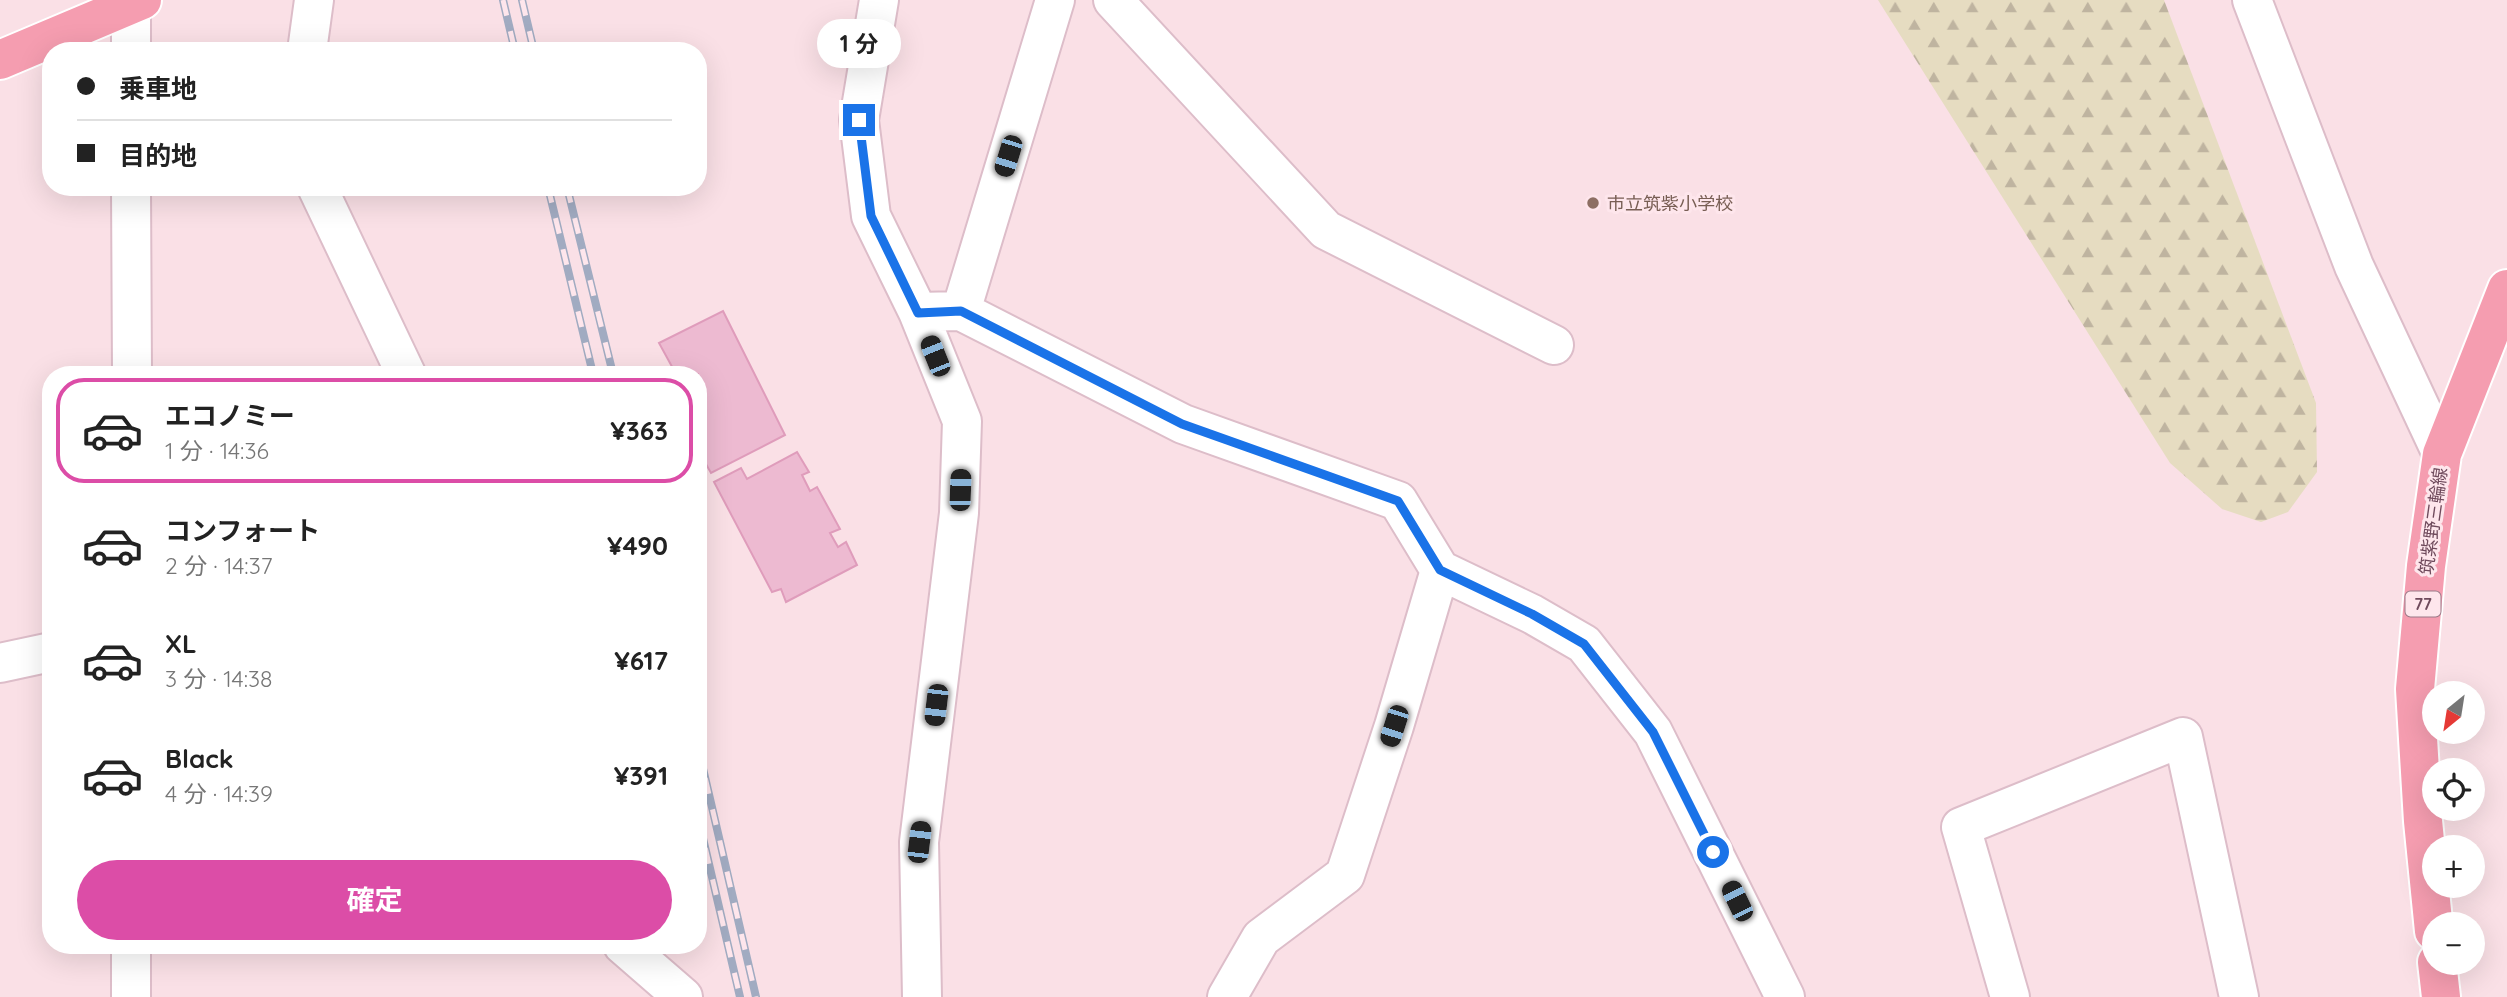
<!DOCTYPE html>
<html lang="ja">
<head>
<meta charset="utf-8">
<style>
  :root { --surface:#fff; --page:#f6f6f6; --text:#222; --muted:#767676; --line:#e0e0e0; --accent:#dc4da7 }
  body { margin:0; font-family:Quicksand,"Noto Sans JP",sans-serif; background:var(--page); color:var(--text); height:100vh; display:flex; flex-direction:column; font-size:26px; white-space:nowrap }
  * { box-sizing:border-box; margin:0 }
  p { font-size:23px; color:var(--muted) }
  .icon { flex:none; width:38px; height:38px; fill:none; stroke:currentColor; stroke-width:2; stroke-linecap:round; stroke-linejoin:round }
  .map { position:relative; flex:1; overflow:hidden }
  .drawer { position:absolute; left:42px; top:366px; width:665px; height:588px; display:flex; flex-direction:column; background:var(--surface); border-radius:28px; box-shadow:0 7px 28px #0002 }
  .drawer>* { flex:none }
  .banner { position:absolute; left:42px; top:42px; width:665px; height:154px; border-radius:28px; box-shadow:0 7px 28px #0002; display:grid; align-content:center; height:154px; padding:0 35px; background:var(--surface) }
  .needle { width:46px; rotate:210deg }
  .fabs { position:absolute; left:2422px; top:681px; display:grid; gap:14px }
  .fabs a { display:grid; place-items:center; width:63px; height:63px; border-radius:50%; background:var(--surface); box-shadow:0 7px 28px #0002; font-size:35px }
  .end { position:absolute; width:32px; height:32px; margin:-16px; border:9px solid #1a73e8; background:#fff; box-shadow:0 0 0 4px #fff }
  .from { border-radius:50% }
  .bubble { position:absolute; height:49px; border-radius:24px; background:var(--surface); box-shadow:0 7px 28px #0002; font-size:23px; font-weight:700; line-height:49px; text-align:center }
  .car { position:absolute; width:21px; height:42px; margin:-21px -10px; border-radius:9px; box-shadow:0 0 5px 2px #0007; background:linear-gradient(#222 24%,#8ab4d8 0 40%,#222 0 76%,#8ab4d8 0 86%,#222 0) }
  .banner b { display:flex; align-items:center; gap:24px; height:66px; font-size:26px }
  .banner b+b { border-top:2px solid var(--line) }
  .banner i { width:18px; height:18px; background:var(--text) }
  ul { padding:12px 0 0; list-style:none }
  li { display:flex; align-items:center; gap:21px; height:105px; margin:0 14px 10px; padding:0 21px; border:4px solid transparent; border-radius:28px }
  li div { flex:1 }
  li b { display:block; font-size:26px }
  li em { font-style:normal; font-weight:700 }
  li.current { border-color:var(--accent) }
  li>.icon { width:63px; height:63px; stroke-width:1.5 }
  .cta { display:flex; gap:14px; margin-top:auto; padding:14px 35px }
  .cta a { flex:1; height:80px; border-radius:42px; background:var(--accent); color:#fff; font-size:28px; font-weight:700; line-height:80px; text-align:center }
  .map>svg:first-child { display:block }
</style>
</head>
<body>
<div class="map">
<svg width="2507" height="997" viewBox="0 0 2507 997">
  <defs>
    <pattern id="forest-firs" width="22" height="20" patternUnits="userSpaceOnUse" patternTransform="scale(1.75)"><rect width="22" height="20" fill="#e6dcc1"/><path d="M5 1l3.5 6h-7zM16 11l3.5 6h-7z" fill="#bfb4a0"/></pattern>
  </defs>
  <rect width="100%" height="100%" fill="#fae0e6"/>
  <path fill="url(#forest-firs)" d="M1878 0H2164L2316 403 2317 472 2288 512 2261 522 2222 509 2170 463Z"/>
  <path fill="#edbad1" stroke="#df9cbb" stroke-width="2" d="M723 311 785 435 711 473 698 450V374H676L659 343Z
    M797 452 809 472 802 475 810 491 817 487 840 529 830 533 838 547 846 542 857 565 786 602 781 589 772 592 714 482 741 468 747 479Z"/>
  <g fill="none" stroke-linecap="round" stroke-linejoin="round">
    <g stroke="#ddbdc9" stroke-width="42">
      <path id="minor" d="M131 0V51
        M879 0 859 120 871 216 918 312 962 421 959 513 919 842 922 997
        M1113 0 1326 230 1554 345
        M2252 0 2354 266 2442 454
        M307 51 314 0
        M131 187 132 374
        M317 187 406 374
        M961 311 1055 0
        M918 312 961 311 1183 424 1398 501 1440 570 1532 614 1584 644 1653 732 1785 997
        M0 663 51 652
        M623 945 683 997
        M131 997V945
        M1227 997 1261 938 1345 875 1394 726 1440 570
        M2010 997 1961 827 2183 737 2239 997"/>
    </g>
    <g stroke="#fff" stroke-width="42">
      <path id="major" d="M0 60 142 0
        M2434 931 2423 821 2415 689 2426 566 2442 454 2507 289
        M2437 962 2441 997"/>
    </g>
    <use href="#minor" stroke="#fff" stroke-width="38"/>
    <use href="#major" stroke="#f59db0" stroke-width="38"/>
    <g stroke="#a1abc1" stroke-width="8">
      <path id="rail" d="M503 0 515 51
        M522 0 534 51
        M548 187 593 374
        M567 187 613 374
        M698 747 756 997
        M698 817 740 997"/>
    </g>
    <use href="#rail" stroke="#fee6ec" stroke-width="5" stroke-dasharray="16" stroke-linecap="butt"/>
  </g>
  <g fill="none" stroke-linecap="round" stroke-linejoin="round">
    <path stroke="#1a73e8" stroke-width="9" d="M859 120 871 216 918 313 961 311 1182 424 1398 501 1440 570 1532 614 1584 644 1653 732 1713 852"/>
  </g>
  <circle fill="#8d6e63" stroke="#fee6ec" stroke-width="2.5" cx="1593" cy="203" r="7"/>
  <g text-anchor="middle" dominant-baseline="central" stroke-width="6" stroke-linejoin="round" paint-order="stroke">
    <rect fill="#fee6ec" stroke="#9a7987" stroke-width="2" x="2405.5" y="591.5" width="35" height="25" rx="5"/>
    <g font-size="16" font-weight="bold" fill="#6f4a5c">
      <text x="2423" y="604">77</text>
    </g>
    <g font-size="18" fill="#785e54" stroke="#fee6ec" text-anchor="start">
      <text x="1607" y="203">市立筑紫小学校</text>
    </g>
    <g font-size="18" fill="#6f4a5c" stroke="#fee6ec">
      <text transform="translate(2433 521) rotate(-82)">筑紫野三輪線</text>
    </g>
  </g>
</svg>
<div class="fabs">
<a><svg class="needle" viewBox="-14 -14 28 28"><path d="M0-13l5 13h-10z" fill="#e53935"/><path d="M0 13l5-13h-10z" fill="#767676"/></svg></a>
<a><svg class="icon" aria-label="locate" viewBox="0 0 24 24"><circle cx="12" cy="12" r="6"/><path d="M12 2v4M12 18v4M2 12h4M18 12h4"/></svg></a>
<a>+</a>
<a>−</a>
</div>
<i class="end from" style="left:1713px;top:852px"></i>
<i class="end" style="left:859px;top:120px"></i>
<div class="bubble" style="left:817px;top:19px;width:84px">1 分</div>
<i class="car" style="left:1008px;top:156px;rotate:197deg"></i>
<i class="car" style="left:935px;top:356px;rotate:338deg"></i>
<i class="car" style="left:960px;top:490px;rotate:2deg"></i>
<i class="car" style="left:936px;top:705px;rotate:187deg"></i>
<i class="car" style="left:1394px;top:726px;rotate:198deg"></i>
<i class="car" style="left:919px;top:842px;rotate:7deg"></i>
<i class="car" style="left:1737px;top:901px;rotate:334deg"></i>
<div class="banner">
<b><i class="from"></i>乗車地</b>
<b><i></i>目的地</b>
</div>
<section class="drawer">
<ul>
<li class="current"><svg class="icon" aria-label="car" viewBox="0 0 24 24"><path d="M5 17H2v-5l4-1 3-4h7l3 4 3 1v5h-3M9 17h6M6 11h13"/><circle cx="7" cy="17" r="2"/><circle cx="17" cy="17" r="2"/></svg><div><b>エコノミー</b><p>1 分 · 14:36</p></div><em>¥363</em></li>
<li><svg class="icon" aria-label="car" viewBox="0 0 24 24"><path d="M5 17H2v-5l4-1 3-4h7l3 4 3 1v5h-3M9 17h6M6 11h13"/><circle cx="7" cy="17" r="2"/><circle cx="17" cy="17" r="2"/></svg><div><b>コンフォート</b><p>2 分 · 14:37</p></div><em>¥490</em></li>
<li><svg class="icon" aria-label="car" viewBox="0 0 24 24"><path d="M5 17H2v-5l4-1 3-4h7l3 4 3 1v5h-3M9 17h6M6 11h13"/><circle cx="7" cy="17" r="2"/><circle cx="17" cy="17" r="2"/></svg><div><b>XL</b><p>3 分 · 14:38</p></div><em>¥617</em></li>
<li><svg class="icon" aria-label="car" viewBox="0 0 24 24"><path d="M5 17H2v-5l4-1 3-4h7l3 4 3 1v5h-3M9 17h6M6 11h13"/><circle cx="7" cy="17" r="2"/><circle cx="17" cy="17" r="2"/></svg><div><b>Black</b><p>4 分 · 14:39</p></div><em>¥391</em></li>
</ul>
<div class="cta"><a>確定</a></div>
</section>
</div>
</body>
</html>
